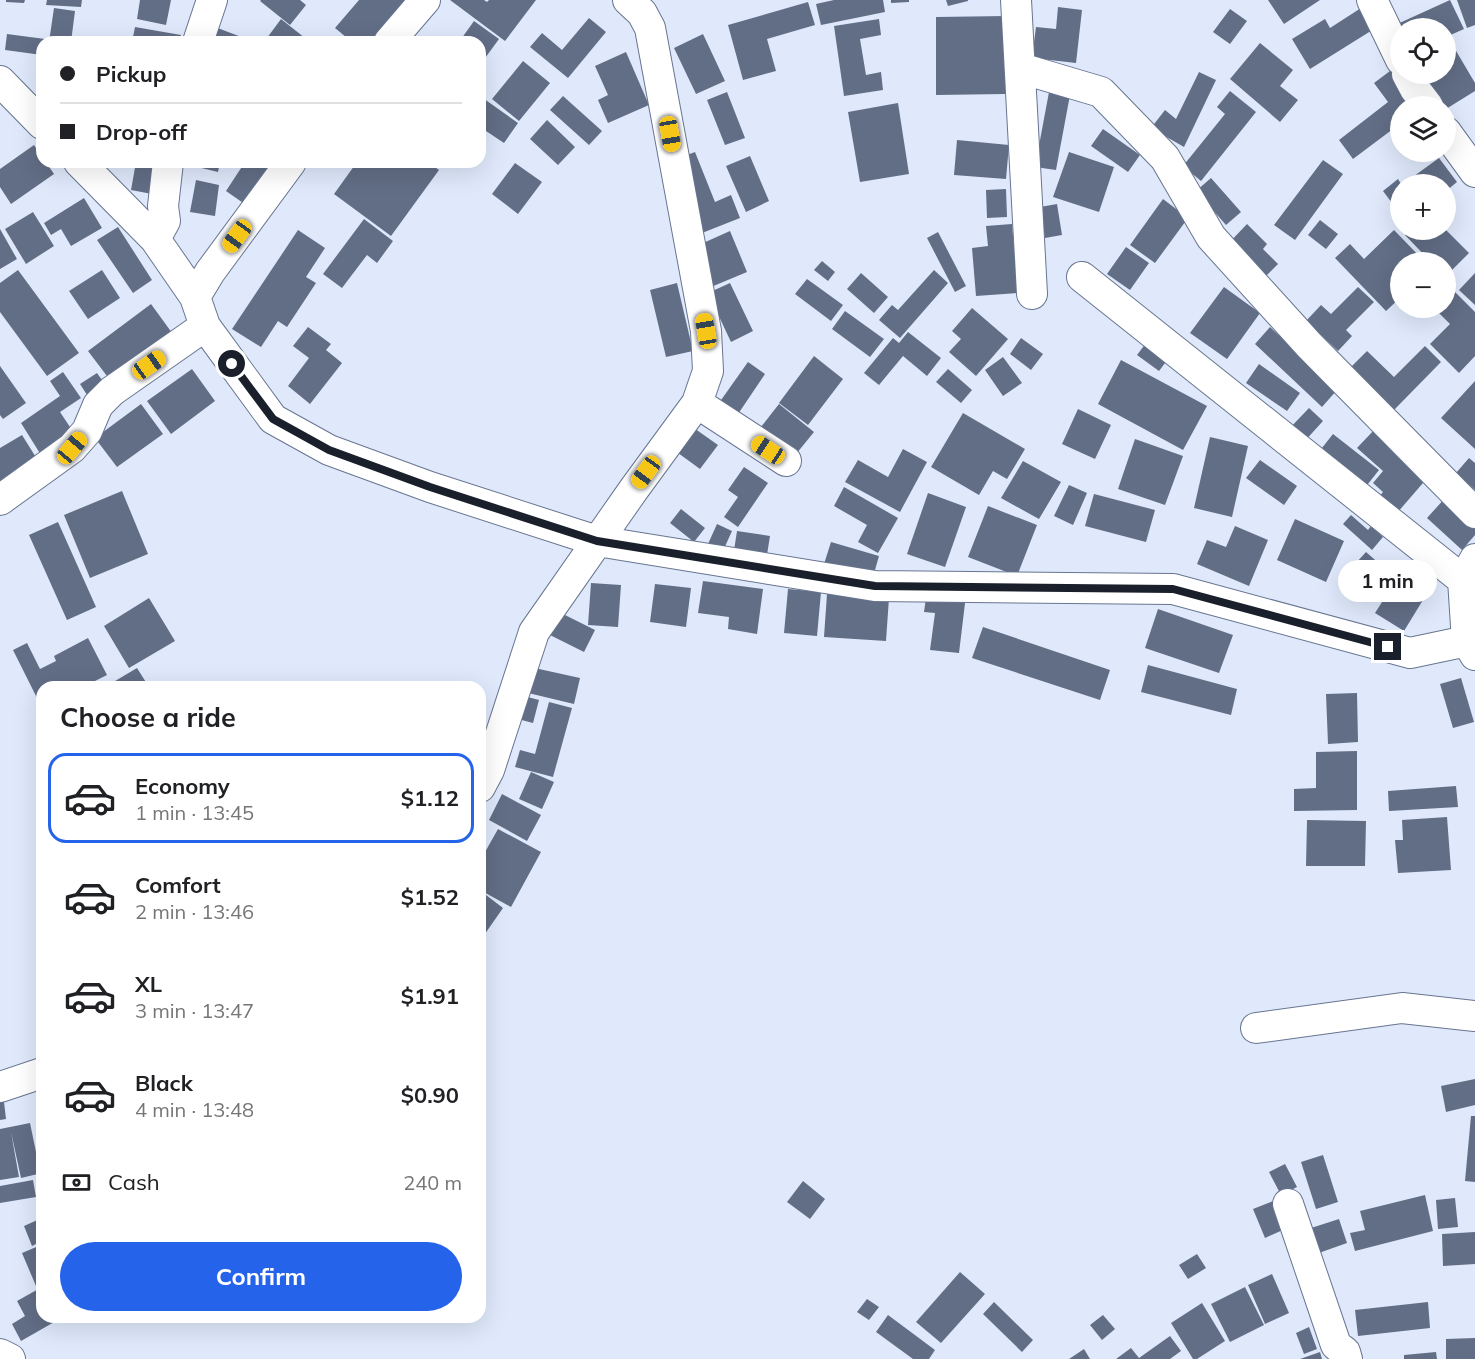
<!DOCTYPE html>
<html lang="en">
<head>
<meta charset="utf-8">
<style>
  :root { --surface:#fff; --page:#f2f2f2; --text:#202124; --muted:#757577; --line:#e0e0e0; --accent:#2563eb }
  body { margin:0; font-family:Mulish,sans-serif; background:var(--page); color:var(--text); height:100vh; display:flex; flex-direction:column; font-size:22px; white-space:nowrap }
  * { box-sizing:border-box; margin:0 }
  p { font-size:20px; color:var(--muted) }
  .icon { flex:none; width:33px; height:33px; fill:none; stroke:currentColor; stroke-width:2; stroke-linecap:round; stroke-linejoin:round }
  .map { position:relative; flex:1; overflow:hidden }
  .side { position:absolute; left:36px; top:681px; width:450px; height:642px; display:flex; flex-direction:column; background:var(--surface); border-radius:18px; box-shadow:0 6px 24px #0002 }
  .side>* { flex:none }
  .banner { position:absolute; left:36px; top:36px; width:450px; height:132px; border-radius:18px; box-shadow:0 6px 24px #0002; display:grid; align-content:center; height:132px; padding:0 24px; background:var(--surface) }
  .fabs { position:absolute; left:1390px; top:18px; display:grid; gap:12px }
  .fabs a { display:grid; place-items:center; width:66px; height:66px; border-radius:50%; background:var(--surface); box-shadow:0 6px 24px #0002; font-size:30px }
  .end { position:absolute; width:27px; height:27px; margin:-14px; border:8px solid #1a202b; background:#fff; box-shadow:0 0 0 3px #fff }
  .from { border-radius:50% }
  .bubble { position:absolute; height:42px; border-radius:21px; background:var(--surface); box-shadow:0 6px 24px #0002; font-size:20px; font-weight:700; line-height:42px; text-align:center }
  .car { position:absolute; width:18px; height:36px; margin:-18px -9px; border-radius:8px; box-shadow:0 0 4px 2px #0007; background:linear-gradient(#f5c518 24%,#345 0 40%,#f5c518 0 76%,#345 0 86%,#f5c518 0) }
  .banner b { display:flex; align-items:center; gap:21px; height:57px; font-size:22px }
  .banner b+b { border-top:2px solid var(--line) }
  .banner i { width:15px; height:15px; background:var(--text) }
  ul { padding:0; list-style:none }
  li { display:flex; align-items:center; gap:18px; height:90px; margin:0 12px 9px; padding:0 12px; border:3px solid transparent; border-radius:18px }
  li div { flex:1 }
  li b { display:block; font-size:22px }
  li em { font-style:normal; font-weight:700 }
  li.on { border-color:var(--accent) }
  li>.icon { width:54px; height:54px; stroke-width:1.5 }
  h2 { padding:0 24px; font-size:27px; line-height:72px }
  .pay { display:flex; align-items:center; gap:15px; height:66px; padding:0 24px; font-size:22px }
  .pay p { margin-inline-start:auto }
  .action { display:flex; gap:12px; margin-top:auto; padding:12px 24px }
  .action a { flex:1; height:69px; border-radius:36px; background:var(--accent); color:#fff; font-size:24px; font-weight:700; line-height:69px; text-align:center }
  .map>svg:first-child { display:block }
</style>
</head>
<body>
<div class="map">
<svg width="1475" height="1359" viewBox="0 0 1475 1359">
  <rect width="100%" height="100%" fill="#dfe9fb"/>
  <path fill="#626e86" d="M6 0H25L24 3 6 2Z
    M47 0H82L81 7 46 5Z
    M140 0H171L166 25 137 19Z
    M261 0H300L306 5 290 25 260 1Z
    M359 0H418L383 42H352L335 28Z
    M450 0H484L487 2 489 0H536L505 41Z
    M834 0H883L885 12 821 25 816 4Z
    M891 0H909V2L891 3Z
    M946 0H968V1L948 6Z
    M1268 0H1320L1284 24Z
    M1450 0 1464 29 1446 37V28H1401L1393 26Z
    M1457 0H1475V25L1467 28Z
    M808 2 815 25 767 39 776 71 743 80 728 25Z
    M1058 7 1082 10 1076 63 1032 58 1036 27 1056 29Z
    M54 8 75 11 71 42H49Z
    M1361 8 1374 29 1310 69 1292 39 1325 19 1330 28Z
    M1230 9 1247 21 1230 44 1213 32Z
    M1006 16 1005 94 936 95V17Z
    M589 18 606 32 568 78 530 47 542 33 562 50Z
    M281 19 310 42H264Z
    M879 19 881 35 860 39 866 75 881 72 883 90 844 96 834 26Z
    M474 21 499 39 480 65V42H459Z
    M135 27 181 35 179 42H132Z
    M215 27 244 38 243 42H210Z
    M7 34 45 39 44 42H42V55L5 50Z
    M703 34 725 81 696 94 674 48Z
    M1449 39 1475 83V91L1446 109V106H1441L1421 74H1446V41Z
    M1260 43 1293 70 1280 86 1298 100 1280 122 1230 79Z
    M626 52 649 105 608 123 598 100 608 95 595 66Z
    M523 61 550 83 519 121 492 99Z
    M1394 68 1423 106H1401V123L1353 159 1339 140 1388 102 1374 83Z
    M1199 72 1216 80 1184 147 1151 128 1165 110 1176 119Z
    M1230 91 1256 112 1201 181 1183 166 1225 114 1217 107Z
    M727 92 745 138 725 145 707 100Z
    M1049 92 1070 95 1056 170 1035 167Z
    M480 96 518 123 504 143 480 127Z
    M563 96 602 131 589 145 550 110Z
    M898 103 909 174 860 182 848 112Z
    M547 120 575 147 558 165 530 139Z
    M1103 129 1140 155 1128 172 1091 146Z
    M957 140 1009 145 1006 179 954 175Z
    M34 145 42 157V162H46L54 174 11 204 0 187V169Z
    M695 152 715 202 731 195 740 218 702 233 682 157Z
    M1069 152 1114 167 1099 212 1053 197Z
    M750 156 769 201 746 212 726 166Z
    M1439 158 1457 182 1446 191V184H1403Z
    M1323 160 1343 174 1295 240 1274 225Z
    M136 162H157L152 194 131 190Z
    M189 162H220L218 172 189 165Z
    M245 162H260L273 171 249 207 226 191Z
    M357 162H428L439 170 391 236 334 194Z
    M515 163 542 182 518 214 492 194Z
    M1211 178 1241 212 1226 225 1196 191Z
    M1398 179 1401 184V215L1383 191Z
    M196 180 219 185 215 216 190 212Z
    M1006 189 1007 217 987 218 986 190Z
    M84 198 102 228 71 246 61 229 51 235 44 223Z
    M1163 199 1188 218 1155 263 1130 245Z
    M1057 204 1062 235 1045 238 1040 207Z
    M33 212 54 246 26 264 5 229Z
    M364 219 393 241 377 263 367 255 342 288 323 274Z
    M1320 220 1338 234 1326 249 1308 235Z
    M1012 224 1018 293 976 296 972 248 988 246 986 226Z
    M1247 224 1267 244 1263 249 1278 264 1262 280 1227 245Z
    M118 227 152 280 133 293 97 240Z
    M0 229 17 259 0 269Z
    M298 230 325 248 306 277 316 283 287 327 278 321 261 347 232 329Z
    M1394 230 1425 262H1401V297L1386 311 1335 258 1350 244 1364 259Z
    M1411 230H1446L1469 253 1446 276V262H1431L1405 235Z
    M730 231 747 272 711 287 701 244Z
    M938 232 966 286 955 292 927 238Z
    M1126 247 1149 263 1130 290 1107 274Z
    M822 261 835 272 828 281 814 270Z
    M18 270 79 353 47 376 0 312V283Z
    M102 270 120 298 88 319 69 291Z
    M934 270 948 283 900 338 879 320 892 305 898 310Z
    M861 273 888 297 874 313 847 289Z
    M1475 273V305L1459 290Z
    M807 279 843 305 831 321 795 294Z
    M677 283 693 351 666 357 650 290Z
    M730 283 753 331 731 342 708 293Z
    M1224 287 1260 313 1227 359 1190 333Z
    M1358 287 1374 302 1346 330 1352 336 1338 351 1306 321 1321 305 1331 314Z
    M1455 292 1475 312V356L1459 373 1430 344 1450 324 1436 310 1439 308H1446V300Z
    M151 304 175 337 113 384 88 351Z
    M972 308 1008 339 976 376 949 352 961 339 952 331Z
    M845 311 884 339 870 357 832 329Z
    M308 327 331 344 326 350 342 363 310 404 288 386 309 358 293 346Z
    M1270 327 1337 390 1322 407 1255 344Z
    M908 332 941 358 927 376 903 356 879 385 864 373 893 338 899 343Z
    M1021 338 1043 354 1031 370 1010 354Z
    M1146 343 1168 359 1159 371 1137 355Z
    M1425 346 1441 362 1393 411 1350 368 1367 351 1394 377Z
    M814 356 843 379 808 425 779 403Z
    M1003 357 1022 383 1003 396 985 370Z
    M1121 360 1207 406 1183 450 1098 404Z
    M748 362 765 374 732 423 714 410Z
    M1259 364 1300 393 1287 411 1246 383Z
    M0 366 26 403 3 419 0 415Z
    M192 369 215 401 171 434 147 401Z
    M948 369 972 390 961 403 936 382Z
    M63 372 81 398 60 412 74 433 41 455 21 423 60 396 50 381Z
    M97 373 107 387 89 398 80 384Z
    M1475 381V449L1441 418Z
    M141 404 163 434 117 467 95 438Z
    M779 404 814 432 792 459 757 432Z
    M1309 408 1323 421 1303 443 1288 430Z
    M1078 409 1111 425 1095 459 1062 444Z
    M963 413 1025 449 1007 479 993 471 979 495 931 467Z
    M691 426 718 445 700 469 674 450Z
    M1375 429 1429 476 1391 520 1373 504 1383 492 1373 483 1383 471 1357 448Z
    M1333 434 1379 470 1364 489 1318 453Z
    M22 435 37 459 0 483V448Z
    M1210 437 1248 446 1232 517 1194 508Z
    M1135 439 1183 456 1165 505 1118 489Z
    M903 449 927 462 900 512 845 482 858 460 888 477Z
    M1469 458 1475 463V490L1456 473Z
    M1260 460 1297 486 1284 505 1246 478Z
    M1023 461 1061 482 1039 519 1001 498Z
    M744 467 768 483 738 527 724 517 738 497 728 490Z
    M1069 485 1087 493 1073 525 1054 516Z
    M844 487 898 518 878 553 858 542 867 525 834 506Z
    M122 491 148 554 90 578 64 515Z
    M928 493 966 507 945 567 907 554Z
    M1094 494 1155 510 1146 542 1085 526Z
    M1446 497 1475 524V535L1462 550 1427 518Z
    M988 506 1037 525 1017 576 968 557Z
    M681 509 705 528 694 542 670 523Z
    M1351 515 1368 530 1371 526 1383 537 1372 550 1343 524Z
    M1295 519 1344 541 1326 582 1277 560Z
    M58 522 96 607 67 620 29 535Z
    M717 524 732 531 718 562 703 555Z
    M1235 526 1268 540 1249 586 1197 564 1207 540 1226 547Z
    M737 531 770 536 766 561 733 557Z
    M831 542 879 556 873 577 824 564Z
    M1366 552 1390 573 1369 597 1345 575Z
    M1398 577 1426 595 1404 631 1375 613Z
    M703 581 763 589 757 634 728 629 729 617 698 613Z
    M591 583 621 585 618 627 588 625Z
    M655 584 691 588 686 627 650 622Z
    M788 589 821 592 817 636 784 633Z
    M927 591 966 595 959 653 930 650 935 613 924 612Z
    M827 594 889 598 886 641 824 637Z
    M149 598 175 641 129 668 104 626Z
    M553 609 595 630 584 652 542 631Z
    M1158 609 1233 635 1219 673 1145 648Z
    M983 627 1110 670 1100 700 972 658Z
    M88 638 107 675 93 682 96 687H42V698L38 700 13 650 27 643 40 669 56 661 54 656Z
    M1148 665 1237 689 1231 715 1141 692Z
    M530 667 580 678 574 704 524 692Z
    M137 668 149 687H105Z
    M1461 678 1474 722 1453 728 1440 684Z
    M1357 693 1358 742 1328 744 1326 694Z
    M520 695 539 700 533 723 514 718Z
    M549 702 572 708 553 777 515 767 520 750 535 754Z
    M1357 751V810L1294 811V789L1316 788V752Z
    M531 772 554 782 542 809 519 799Z
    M1456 786 1458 807 1389 811 1388 791Z
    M502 794 541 815 527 841 489 820Z
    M1447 817 1451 870 1398 873 1395 840H1403L1402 820Z
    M1307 820 1366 821 1365 866H1306Z
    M498 829 541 852 511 907 480 890V861Z
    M486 895 503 908 480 941V904Z
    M1475 1079V1105L1446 1112 1441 1086Z
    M4 1102 6 1119 0 1120V1103Z
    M1471 1116H1475V1182L1465 1181Z
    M30 1123 36 1152 42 1151V1173L21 1178 11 1132 19 1177 0 1180V1129Z
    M1323 1155 1338 1202 1316 1209 1301 1162Z
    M1285 1164 1297 1187 1281 1195 1269 1172Z
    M33 1180 36 1197 0 1203V1186Z
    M803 1181 825 1199 810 1219 787 1202Z
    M1425 1195 1433 1231 1355 1251 1350 1233 1365 1230 1360 1211Z
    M1455 1198 1458 1227 1438 1229 1436 1200Z
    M1273 1201 1285 1229 1265 1238 1253 1209Z
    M42 1218V1241L32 1246 24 1226Z
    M1339 1219 1347 1243 1316 1254 1308 1229Z
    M1475 1232V1264L1443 1266 1442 1234Z
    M41 1245 42 1249V1284L36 1286 22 1253Z
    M1197 1254 1206 1268 1188 1279 1179 1265Z
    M960 1272 985 1294 941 1343 916 1322Z
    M1272 1274 1289 1313 1265 1324 1248 1285Z
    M42 1287V1317H63L21 1341 12 1324 25 1316 17 1301Z
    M1245 1287 1264 1325 1230 1342 1211 1304Z
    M867 1299 879 1307 869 1320 857 1312Z
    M994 1302 1033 1340 1022 1352 983 1314Z
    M1428 1302 1430 1328 1358 1336 1355 1310Z
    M1202 1303 1225 1341 1197 1359H1193L1171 1323Z
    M888 1315 935 1350 929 1359H913L876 1332Z
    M1103 1315 1115 1329 1102 1340 1090 1325Z
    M1309 1327 1317 1349 1304 1354 1296 1333Z
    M1170 1336 1181 1351 1170 1359H1116L1131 1348 1139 1358Z
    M1475 1338V1359H1446V1339Z
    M1084 1349 1090 1359H1069Z
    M1320 1352 1322 1359H1300Z
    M1436 1352 1437 1359H1404V1355Z"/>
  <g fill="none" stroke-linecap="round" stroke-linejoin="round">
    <g stroke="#677590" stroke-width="32">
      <path id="street" d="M1016 0 1032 294
        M1372 0 1401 60
        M198 42 212 0
        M389 42 425 0
        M1020 68 1101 92 1165 158 1211 237 1309 345 1475 513
        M1407 74 1415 89 1428 106
        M0 81 42 124
        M1446 132 1475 172
        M79 162 155 239
        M168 162 163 206 165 221 155 239 195 297
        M1082 277 1463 580
        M205 326 273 419 329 450 430 487 597 541 875 586 1173 589 1410 653 1467 641
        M697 403 786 461
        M0 500 72 448 87 431 98 405 112 391 205 326 195 297 210 272 291 162
        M1475 559 1463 580 1467 641 1475 655
        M480 787 489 770 534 632 634 489 697 403 708 371 706 331 650 28 642 13 628 0
        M1256 1028 1402 1008 1475 1016
        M0 1087 42 1073
        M1288 1204 1336 1345 1345 1352 1347 1359
        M0 1354 10 1359"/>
    </g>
    <use href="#street" stroke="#fff" stroke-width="30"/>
  </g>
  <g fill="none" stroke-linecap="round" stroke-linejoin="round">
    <path stroke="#1a202b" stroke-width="8" d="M232 364 273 419 329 450 430 487 597 541 875 586 1173 589 1388 647"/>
  </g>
</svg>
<div class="fabs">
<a><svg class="icon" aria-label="locate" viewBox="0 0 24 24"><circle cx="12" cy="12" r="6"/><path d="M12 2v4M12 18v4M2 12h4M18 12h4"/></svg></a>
<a><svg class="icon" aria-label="layers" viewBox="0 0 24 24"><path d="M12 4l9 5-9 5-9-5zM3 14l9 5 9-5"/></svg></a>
<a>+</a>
<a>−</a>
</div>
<i class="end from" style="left:232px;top:364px"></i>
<i class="end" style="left:1388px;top:647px"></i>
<div class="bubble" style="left:1338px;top:560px;width:99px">1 min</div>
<i class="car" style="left:670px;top:134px;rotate:170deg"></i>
<i class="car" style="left:237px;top:236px;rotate:216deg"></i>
<i class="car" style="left:706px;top:331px;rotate:350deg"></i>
<i class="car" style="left:149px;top:365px;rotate:55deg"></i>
<i class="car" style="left:72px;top:448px;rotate:40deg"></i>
<i class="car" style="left:768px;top:450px;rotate:303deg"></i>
<i class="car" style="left:646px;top:472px;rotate:216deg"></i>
<div class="banner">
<b><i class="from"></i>Pickup</b>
<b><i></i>Drop-off</b>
</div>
<section class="side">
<h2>Choose a ride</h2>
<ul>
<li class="on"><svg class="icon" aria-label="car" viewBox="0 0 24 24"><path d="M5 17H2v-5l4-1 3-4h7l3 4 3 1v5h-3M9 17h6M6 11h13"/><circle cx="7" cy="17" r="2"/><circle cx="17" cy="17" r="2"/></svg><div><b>Economy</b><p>1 min · 13:45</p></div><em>$1.12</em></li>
<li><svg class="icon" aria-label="car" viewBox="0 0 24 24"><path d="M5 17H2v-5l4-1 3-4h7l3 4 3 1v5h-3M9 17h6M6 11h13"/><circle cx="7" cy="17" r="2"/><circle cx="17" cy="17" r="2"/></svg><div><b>Comfort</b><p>2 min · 13:46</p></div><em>$1.52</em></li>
<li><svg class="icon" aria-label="car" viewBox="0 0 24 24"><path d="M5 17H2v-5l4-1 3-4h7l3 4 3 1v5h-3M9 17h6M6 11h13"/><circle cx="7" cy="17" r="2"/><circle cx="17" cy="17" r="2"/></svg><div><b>XL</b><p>3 min · 13:47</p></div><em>$1.91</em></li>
<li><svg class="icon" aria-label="car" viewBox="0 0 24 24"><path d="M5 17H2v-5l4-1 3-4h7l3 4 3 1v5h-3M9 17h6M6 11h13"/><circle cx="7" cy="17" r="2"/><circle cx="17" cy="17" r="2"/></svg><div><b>Black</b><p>4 min · 13:48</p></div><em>$0.90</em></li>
</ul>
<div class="pay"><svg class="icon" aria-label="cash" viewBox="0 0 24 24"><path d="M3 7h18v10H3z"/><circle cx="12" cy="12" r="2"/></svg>Cash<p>240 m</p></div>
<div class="action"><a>Confirm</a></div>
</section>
</div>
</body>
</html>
